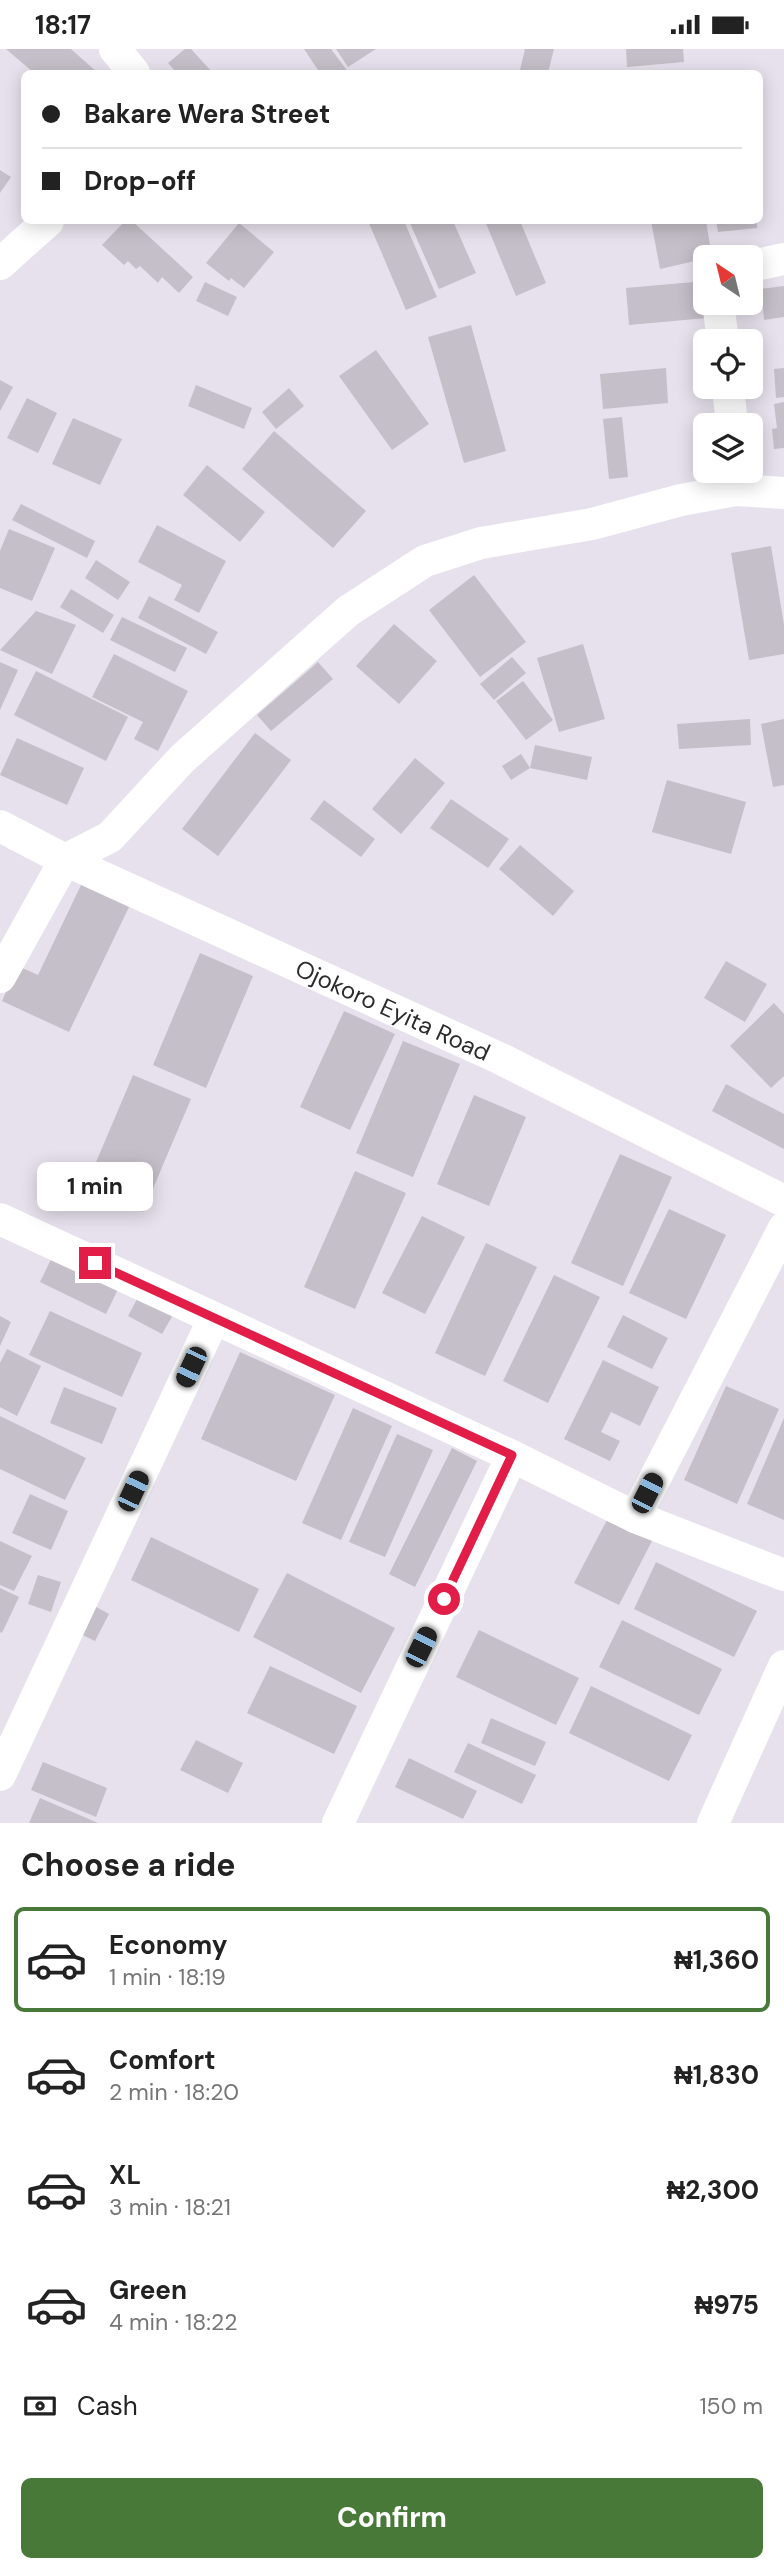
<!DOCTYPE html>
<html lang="en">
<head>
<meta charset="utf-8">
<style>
  :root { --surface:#fff; --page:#f6f6f6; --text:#222; --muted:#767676; --line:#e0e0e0; --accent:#497939 }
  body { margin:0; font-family:"DM Sans",sans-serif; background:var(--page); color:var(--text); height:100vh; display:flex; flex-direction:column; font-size:26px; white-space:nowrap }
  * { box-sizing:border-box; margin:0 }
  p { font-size:23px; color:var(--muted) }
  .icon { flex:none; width:38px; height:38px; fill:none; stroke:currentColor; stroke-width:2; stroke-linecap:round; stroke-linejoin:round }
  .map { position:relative; height:1774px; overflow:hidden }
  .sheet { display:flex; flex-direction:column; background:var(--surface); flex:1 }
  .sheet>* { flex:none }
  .hud { position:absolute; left:21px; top:21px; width:742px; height:154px; border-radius:10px; box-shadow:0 4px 18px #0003; display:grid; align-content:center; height:154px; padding:0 21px; background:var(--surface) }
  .needle { width:46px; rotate:325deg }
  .controls { position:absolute; left:693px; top:196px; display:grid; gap:14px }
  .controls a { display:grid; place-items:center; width:70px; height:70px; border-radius:10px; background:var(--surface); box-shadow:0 4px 18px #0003; font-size:35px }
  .end { position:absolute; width:32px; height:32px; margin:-16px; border:9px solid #e11d48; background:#fff; box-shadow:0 0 0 4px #fff }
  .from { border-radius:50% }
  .bubble { position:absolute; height:49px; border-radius:10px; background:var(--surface); box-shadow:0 4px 18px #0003; font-size:23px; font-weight:700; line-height:49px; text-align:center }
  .car { position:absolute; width:21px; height:42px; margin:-21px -10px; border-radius:9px; box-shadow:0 0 5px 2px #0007; background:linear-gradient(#222 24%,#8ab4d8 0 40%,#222 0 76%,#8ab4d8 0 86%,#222 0) }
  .hud b { display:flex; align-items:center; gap:24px; height:66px; font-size:26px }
  .hud b+b { border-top:2px solid var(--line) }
  .hud i { width:18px; height:18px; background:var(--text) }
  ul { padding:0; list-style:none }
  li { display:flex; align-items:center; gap:21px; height:105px; margin:0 14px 10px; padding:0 7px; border:4px solid transparent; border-radius:10px }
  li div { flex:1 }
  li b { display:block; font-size:26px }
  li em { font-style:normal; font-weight:700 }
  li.active { border-color:var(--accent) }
  li>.icon { width:63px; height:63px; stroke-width:1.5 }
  h2 { padding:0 21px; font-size:32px; line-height:84px }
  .pay { display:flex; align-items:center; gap:18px; height:77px; padding:0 21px; font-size:26px }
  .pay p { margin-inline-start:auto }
  .primary-button { display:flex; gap:14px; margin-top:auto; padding:14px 21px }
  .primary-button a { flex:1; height:80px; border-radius:10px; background:var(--accent); color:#fff; font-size:28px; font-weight:700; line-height:80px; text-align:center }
  .status { display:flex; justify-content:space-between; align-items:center; height:49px; padding:0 35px; background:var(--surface); direction:ltr }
  .status svg { height:19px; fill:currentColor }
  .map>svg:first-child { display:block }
</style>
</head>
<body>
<div class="status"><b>18:17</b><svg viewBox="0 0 49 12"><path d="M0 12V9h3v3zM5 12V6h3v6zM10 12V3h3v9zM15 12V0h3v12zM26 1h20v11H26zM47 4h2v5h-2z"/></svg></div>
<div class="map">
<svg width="784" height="1774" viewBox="0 0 784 1774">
  <rect width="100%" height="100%" fill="#e6e1ec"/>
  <path fill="#c4bfc8" d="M6 0H71L98 24H34Z
    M185 0H191L213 24H177L168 14Z
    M304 0H331L349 24H320Z
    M336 0H376L348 18Z
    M525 0H554L548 24 520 21Z
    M626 0H683L684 13 627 18Z
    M0 121 11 128 0 144Z
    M125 172H132L193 228 179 244 162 228 158 234 140 217 136 220 128 212 124 216 102 196Z
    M368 172H404L437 248 406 261Z
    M409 172H453L476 224 439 240Z
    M485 172H520L546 234 516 247Z
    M651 172H706L712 208 660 220Z
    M716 172H757V179L718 183Z
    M239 174 274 203 244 239 231 229 229 232 206 214Z
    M705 232 707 269 629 276 626 239Z
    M205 233 237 248 228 267 196 252Z
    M784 237V268L764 271 761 240Z
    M471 276 506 402 464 414 428 288Z
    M376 301 429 375 392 401 339 327Z
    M666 319 668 354 603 360 600 325Z
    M784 319V348L776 349 774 320Z
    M0 331 13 338 0 362Z
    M196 336 252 359 244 380 188 357Z
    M289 339 304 357 276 380 262 363Z
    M27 349 57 364 38 404 7 389Z
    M784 353V399L774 400 772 380 777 379 774 355Z
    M622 368 628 428 609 430 603 370Z
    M73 369 122 390 100 436 52 415Z
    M274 382 366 462 333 499 242 420Z
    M207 416 265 463 240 493 183 446Z
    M21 455 95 492 87 509 12 471Z
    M157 476 226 512 199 564 174 551 182 536 138 513Z
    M9 480 55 499 32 552 0 539V502Z
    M771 497 784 576V605L749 611 731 504Z
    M96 511 130 533 118 551 85 529Z
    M474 526 526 593 480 628 429 561Z
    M71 540 114 566 103 584 60 558Z
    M149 547 218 583 206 605 138 569Z
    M36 562 76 576 52 625 0 601Z
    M122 568 187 599 175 623 110 591Z
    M394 575 437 612 399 655 356 617Z
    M583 595 605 670 559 683 537 609Z
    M114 605 188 642 158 702 134 690 143 673 92 648Z
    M512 608 526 624 494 651 480 635Z
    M0 613 18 621 0 661Z
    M318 613 333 630 271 682 257 666Z
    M36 622 128 668 106 712 14 666Z
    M523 632 553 671 526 691 496 652Z
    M750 670 751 696 679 700 677 675Z
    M784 670V736L773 738 761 675Z
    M255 684 291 711 218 807 182 780Z
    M17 689 84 719 67 756 0 726Z
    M535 696 592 708 587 731 530 719Z
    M521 705 530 719 511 731 502 717Z
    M415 709 445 734 401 785 372 760Z
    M667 731 746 753 731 805 652 783Z
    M451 750 509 790 488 819 430 779Z
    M324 751 375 790 361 808 310 770Z
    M520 796 574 842 553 867 499 820Z
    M81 836 129 858 69 983 2 952 18 917 38 926Z
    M200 904 253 927 206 1039 153 1016Z
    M726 912 767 935 745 973 704 949Z
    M774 954 784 965V1027L771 1039 730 997Z
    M344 962 395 985 350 1081 300 1058Z
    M403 992 460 1015 413 1128 356 1104Z
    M133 1026 191 1050 143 1163 85 1139Z
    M726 1035 784 1065V1100L712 1062Z
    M474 1046 526 1068 489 1157 437 1135Z
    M620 1105 672 1128 623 1237 571 1214Z
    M355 1122 406 1144 355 1260 304 1238Z
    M669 1160 726 1186 686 1270 629 1244Z
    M422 1167 465 1188 425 1265 382 1244Z
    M486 1194 537 1218 485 1327 435 1304Z
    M56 1200 122 1232 106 1265 40 1233Z
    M554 1226 600 1248 548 1354 503 1332Z
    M142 1241 177 1259 162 1285 128 1267Z
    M50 1262 142 1304 122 1348 29 1306Z
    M623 1266 668 1289 652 1320 607 1298Z
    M0 1267 11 1273 0 1297Z
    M7 1300 41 1317 17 1367 0 1358V1314Z
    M240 1303 335 1346 296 1432 201 1390Z
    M603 1311 659 1338 640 1377 611 1363 601 1383 620 1392 610 1412 564 1390Z
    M726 1337 779 1360 737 1455 684 1431Z
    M64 1338 117 1359 102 1395 50 1374Z
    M353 1359 392 1377 341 1491 302 1474Z
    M0 1367 86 1409 65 1451 0 1420Z
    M784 1369V1471L747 1455Z
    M397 1385 433 1401 385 1508 349 1493Z
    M452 1399 477 1412 415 1538 389 1525Z
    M30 1445 68 1462 51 1501 12 1484Z
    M609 1467 653 1490 619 1556 574 1534Z
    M151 1488 259 1540 239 1583 131 1531Z
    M0 1492 32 1507 14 1542 0 1536Z
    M656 1513 757 1562 734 1608 634 1560Z
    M287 1524 395 1579 361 1644 253 1588Z
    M38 1526 61 1533 51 1563 28 1555Z
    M0 1539 19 1548 2 1584 0 1583Z
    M87 1553 109 1565 95 1592 72 1581Z
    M622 1571 722 1620 699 1666 599 1618Z
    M479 1581 579 1629 556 1676 456 1628Z
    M270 1617 357 1657 334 1705 247 1664Z
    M591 1637 692 1686 669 1732 569 1684Z
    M491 1669 546 1693 535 1717 481 1694Z
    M196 1691 243 1714 228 1744 180 1721Z
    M468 1694 536 1726 522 1755 454 1723Z
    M409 1709 477 1742 463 1770 395 1738Z
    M43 1713 107 1739 96 1768 31 1741Z
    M40 1749 98 1774H29Z"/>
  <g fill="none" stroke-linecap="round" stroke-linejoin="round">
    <g stroke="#fff" stroke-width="32">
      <path d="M115 0 134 24"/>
      <path d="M0 215 48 172"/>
      <path d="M751 217 784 210"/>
      <path d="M718 254 723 292"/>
      <path d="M728 338 732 376"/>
      <path id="s1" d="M0 777 65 811 499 1009 784 1152"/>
      <path d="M65 811 110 788 182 710 348 562 425 512 481 494 592 475 681 451 736 441 784 444"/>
      <path d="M0 928 65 811"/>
      <path d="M0 1170 512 1407 635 1468 784 1526"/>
      <path d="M635 1468 784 1179"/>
      <path d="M0 1726 214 1269"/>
      <path d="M338 1774 512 1407"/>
      <path d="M713 1774 784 1617"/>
    </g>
  </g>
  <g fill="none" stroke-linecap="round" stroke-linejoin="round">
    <path stroke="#e11d48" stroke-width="9" d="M95 1214 512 1406 444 1550"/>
  </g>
  <g text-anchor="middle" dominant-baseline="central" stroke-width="7" stroke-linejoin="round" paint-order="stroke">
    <g font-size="24" fill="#2c2c2c" stroke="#fff">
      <text stroke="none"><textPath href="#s1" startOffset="434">Ojokoro Eyita Road</textPath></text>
    </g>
  </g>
</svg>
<div class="controls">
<a><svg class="needle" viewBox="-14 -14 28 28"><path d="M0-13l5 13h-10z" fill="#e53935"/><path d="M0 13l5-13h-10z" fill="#767676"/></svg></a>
<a><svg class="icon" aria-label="locate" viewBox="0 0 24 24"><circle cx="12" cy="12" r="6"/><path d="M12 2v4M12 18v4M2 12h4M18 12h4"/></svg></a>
<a><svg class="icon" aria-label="layers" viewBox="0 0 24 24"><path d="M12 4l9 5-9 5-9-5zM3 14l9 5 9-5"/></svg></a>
</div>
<i class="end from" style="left:444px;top:1550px"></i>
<i class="end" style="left:95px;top:1214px"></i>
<div class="bubble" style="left:37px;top:1113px;width:116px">1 min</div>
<i class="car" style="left:191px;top:1318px;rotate:205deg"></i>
<i class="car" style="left:133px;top:1442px;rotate:25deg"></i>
<i class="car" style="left:647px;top:1444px;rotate:27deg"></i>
<i class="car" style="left:421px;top:1598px;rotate:26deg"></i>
<div class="hud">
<b><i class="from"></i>Bakare Wera Street</b>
<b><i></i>Drop-off</b>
</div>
</div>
<section class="sheet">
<h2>Choose a ride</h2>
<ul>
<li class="active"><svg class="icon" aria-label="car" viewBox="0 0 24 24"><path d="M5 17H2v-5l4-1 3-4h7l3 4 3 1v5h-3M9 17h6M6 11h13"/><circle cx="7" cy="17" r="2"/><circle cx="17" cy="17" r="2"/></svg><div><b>Economy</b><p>1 min · 18:19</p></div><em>₦1,360</em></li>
<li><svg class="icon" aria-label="car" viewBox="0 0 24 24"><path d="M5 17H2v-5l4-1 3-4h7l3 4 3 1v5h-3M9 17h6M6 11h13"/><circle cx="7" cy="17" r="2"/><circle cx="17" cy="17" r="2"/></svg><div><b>Comfort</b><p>2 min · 18:20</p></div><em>₦1,830</em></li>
<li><svg class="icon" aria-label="car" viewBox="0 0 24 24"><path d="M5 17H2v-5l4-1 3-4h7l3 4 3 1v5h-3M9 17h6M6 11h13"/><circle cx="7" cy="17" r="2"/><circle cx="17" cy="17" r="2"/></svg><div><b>XL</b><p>3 min · 18:21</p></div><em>₦2,300</em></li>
<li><svg class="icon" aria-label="car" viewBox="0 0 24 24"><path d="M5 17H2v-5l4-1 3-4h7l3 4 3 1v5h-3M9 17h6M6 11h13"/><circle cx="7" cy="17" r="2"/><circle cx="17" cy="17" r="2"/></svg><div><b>Green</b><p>4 min · 18:22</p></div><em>₦975</em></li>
</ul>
<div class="pay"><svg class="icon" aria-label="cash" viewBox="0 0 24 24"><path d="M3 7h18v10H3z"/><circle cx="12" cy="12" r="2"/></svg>Cash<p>150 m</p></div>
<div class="primary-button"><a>Confirm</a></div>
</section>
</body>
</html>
